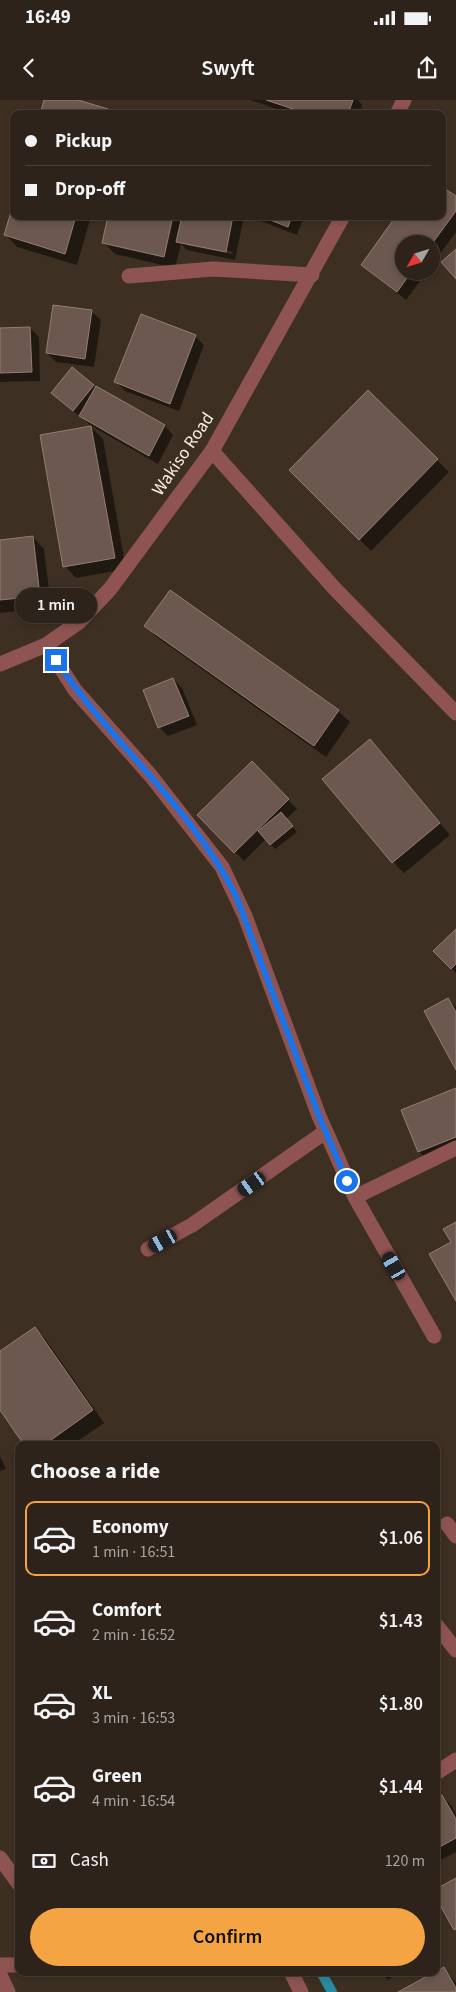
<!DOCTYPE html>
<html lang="en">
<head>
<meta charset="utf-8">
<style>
  :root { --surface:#2e231a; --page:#362b23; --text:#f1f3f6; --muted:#a7a4a2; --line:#494039; --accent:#f4a443 }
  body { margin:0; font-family:"Source Sans 3",sans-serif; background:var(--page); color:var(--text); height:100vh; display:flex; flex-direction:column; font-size:19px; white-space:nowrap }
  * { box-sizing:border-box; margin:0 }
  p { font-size:16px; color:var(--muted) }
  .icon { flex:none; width:28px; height:28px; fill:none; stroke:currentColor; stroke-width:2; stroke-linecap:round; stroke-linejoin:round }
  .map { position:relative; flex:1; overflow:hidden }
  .drawer { position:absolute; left:15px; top:1341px; width:425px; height:535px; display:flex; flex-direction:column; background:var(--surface); border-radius:10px; box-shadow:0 2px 8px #0003,0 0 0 1px var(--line) }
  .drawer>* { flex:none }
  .hud { position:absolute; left:10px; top:10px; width:436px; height:110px; border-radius:10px; box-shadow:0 2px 8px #0003,0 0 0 1px var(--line); display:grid; align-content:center; height:110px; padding:0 15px; background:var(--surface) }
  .needle { width:32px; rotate:231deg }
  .fabs { position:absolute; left:395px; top:135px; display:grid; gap:10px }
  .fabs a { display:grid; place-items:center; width:45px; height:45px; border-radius:50%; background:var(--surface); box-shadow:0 2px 8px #0003,0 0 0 1px var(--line); font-size:25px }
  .end { position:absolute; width:22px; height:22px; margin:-11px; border:6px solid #1a73e8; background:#fff; box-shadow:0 0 0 2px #fff }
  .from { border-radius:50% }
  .bubble { position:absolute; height:35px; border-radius:18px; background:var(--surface); box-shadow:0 2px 8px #0003,0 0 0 1px var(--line); font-size:16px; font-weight:600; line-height:35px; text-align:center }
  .car { position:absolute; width:15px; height:30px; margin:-15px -8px; border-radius:6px; box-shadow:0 0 4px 1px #0007; background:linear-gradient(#222 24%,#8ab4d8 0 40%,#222 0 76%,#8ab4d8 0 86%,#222 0) }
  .hud b { display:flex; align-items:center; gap:18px; height:48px; font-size:19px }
  .hud b+b { border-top:1px solid var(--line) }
  .hud i { width:12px; height:12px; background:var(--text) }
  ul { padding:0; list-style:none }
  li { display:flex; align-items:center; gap:15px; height:75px; margin:0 10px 8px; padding:0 5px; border:2px solid transparent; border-radius:10px }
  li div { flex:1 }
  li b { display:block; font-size:19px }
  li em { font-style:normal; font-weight:600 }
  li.selected { border-color:var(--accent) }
  li>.icon { width:45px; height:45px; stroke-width:1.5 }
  h2 { padding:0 15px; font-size:22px; line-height:60px }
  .pay { display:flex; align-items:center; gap:12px; height:55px; padding:0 15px; font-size:19px }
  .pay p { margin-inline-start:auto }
  .button { display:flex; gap:10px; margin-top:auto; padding:10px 15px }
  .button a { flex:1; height:58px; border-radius:30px; background:var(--accent); color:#111; font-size:20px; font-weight:600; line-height:58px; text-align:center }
  .status { display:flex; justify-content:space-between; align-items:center; height:35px; padding:0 25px; background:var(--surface); direction:ltr }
  .status svg { height:14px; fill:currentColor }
  header { display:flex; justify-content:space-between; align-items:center; height:65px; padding:0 15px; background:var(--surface); font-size:22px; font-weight:600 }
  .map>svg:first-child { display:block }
</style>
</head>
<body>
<div class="status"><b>16:49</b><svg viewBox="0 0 49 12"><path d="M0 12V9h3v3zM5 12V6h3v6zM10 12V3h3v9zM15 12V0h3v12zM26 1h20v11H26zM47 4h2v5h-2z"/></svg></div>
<header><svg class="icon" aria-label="back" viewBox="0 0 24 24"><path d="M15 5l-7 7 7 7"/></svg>Swyft<svg class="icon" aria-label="share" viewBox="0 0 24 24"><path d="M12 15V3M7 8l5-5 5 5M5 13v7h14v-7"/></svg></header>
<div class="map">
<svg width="456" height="1892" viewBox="0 0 456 1892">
  <rect width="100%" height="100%" fill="#3d2f22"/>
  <path fill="#0007" fill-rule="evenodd" d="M250 0H358L362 5 360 14H292Z
    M456 98V132L431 166V144H404V171H427L406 200 362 165 442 116Z
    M14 116H91L77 165 17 147 6 135Z
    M109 116H244L235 160 187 150 181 144 175 168 115 154 103 142ZM186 142 233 152 232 154 186 145Z
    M248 116H304L297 135Z
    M92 212 101 220 94 267 56 262 47 253Z
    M30 228 39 237 40 281 0 282V229Z
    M195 236 204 245 179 311 125 291 116 282Z
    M93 286 165 326 173 335 158 364 90 325 81 316 84 308 78 315 52 293Z
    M368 291 449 372 371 451 290 370Z
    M91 327 103 339 126 469 76 478 65 466Z
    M33 437 44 449 51 507 0 513V441Z
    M146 526 338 611 350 622 326 657 158 538Z
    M173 579 182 588 197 625 168 636 159 627Z
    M370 641 450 735 404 773 393 762Z
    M252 663 297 709 286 719 297 732 275 749 266 739 244 761 199 715Z
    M456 830V875V873L435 851Z
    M448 900 456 907V967Z
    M456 989V1049L428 1060 419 1052 402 1011Z
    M35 1228 46 1240 104 1323 72 1345H26L0 1308V1252Z
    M0 1356 6 1369 0 1371Z
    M442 1696 451 1705 456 1714V1752L436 1762V1700Z
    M444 1868 456 1883V1892H401Z
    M380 1872H402L388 1880Z"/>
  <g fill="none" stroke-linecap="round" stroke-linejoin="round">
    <path stroke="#278ca1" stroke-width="10" d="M321 1872 332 1892"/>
  </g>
  <path fill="#6c584e" stroke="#937e73" d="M44 0H78L108 9 106 14H40Z
    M266 0H353L348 14H308Z
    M442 87 456 96V111L431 145 404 144V171H412L397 192 361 165 396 116H442Z
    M14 102V116H76L65 154 4 135Z
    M108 116H173L164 157 102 143Z
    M182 116H233L226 152 176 142Z
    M260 116H292L288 127Z
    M456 149V179L441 162Z
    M53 205 92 210 85 259 46 253Z
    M141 214 196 235 170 304 114 282Z
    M30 227 32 272 0 273V228Z
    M72 267 94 285 73 311 51 293Z
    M96 286 165 325 149 356 79 316Z
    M368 290 438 359 359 440 289 370Z
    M91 326 115 458 63 467 40 335Z
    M33 436 40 496 0 500V440Z
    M170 490 339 610 314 646 144 526Z
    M173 578 189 616 158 628 143 590Z
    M370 639 440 723 392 763 322 679Z
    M252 661 289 699 234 753 197 715Z
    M281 712 293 726 270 745 258 731Z
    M456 829V864L451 869 433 851Z
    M448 898 456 912V970L424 911Z
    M456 988V1037L418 1052 401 1010Z
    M456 1122V1201L429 1154 451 1142 443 1129Z
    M35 1227 93 1310 44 1345H24L0 1310V1251Z
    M442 1695 456 1719V1738L436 1749V1698Z
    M456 1778V1829L454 1830 436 1798V1789Z
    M444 1867 456 1888V1892H398Z"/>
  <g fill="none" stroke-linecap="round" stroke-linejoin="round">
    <path stroke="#8f5452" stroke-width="15" d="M212 351 335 489 456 613
      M148 1149 192 1125 325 1032
      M447 1424 456 1436
      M436 1525 456 1550
      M0 1758 19 1784"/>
    <path stroke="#8f5452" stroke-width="15" d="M397 14 404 0
      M129 176 213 169 312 175
      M46 545 75 590 151 676 222 767 245 816 319 1016 355 1097 434 1236
      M0 564 46 545 79 522 110 489 212 351 343 116
      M355 1097 456 1048
      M436 1673 456 1660
      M0 1865H19
      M291 1872 301 1892
      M0 1875 8 1892"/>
  </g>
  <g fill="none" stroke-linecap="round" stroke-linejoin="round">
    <path stroke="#1a73e8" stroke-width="6" d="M56 560C110 642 191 706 236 796L319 1016 347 1081"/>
  </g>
  <g text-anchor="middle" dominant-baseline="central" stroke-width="4.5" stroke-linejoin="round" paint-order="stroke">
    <g font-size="18" fill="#f9efe7" stroke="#3d2f22">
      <text transform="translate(183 354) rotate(-56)">Wakiso Road</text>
    </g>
  </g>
</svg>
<div class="fabs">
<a><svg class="needle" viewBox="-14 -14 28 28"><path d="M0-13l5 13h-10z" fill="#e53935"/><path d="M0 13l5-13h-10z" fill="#a7a4a2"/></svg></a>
</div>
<i class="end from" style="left:347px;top:1081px"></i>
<i class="end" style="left:56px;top:560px"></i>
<div class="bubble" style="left:15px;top:488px;width:82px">1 min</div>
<i class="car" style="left:252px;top:1084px;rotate:235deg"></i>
<i class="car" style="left:163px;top:1141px;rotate:241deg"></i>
<i class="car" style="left:394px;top:1166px;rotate:330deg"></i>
<div class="hud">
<b><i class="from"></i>Pickup</b>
<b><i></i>Drop-off</b>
</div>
<section class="drawer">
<h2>Choose a ride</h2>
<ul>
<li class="selected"><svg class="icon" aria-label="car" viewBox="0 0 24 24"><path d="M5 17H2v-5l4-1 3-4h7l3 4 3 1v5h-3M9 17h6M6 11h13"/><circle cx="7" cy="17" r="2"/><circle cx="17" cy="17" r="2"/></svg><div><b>Economy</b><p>1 min · 16:51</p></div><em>$1.06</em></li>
<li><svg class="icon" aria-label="car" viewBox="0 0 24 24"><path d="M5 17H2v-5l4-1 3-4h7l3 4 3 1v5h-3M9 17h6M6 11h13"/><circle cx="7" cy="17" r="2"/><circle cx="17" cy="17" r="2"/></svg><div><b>Comfort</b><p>2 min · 16:52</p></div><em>$1.43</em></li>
<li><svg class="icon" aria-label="car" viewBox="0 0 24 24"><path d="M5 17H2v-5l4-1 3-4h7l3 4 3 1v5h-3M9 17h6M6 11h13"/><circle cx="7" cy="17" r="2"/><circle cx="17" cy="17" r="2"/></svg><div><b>XL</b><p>3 min · 16:53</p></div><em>$1.80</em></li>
<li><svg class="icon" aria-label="car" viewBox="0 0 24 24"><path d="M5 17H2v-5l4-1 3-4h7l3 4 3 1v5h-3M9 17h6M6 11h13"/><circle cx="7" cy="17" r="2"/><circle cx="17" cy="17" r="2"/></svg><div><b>Green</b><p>4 min · 16:54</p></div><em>$1.44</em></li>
</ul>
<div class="pay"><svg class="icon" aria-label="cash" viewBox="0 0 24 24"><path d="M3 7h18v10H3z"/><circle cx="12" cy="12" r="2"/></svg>Cash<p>120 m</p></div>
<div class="button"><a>Confirm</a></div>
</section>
</div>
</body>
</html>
